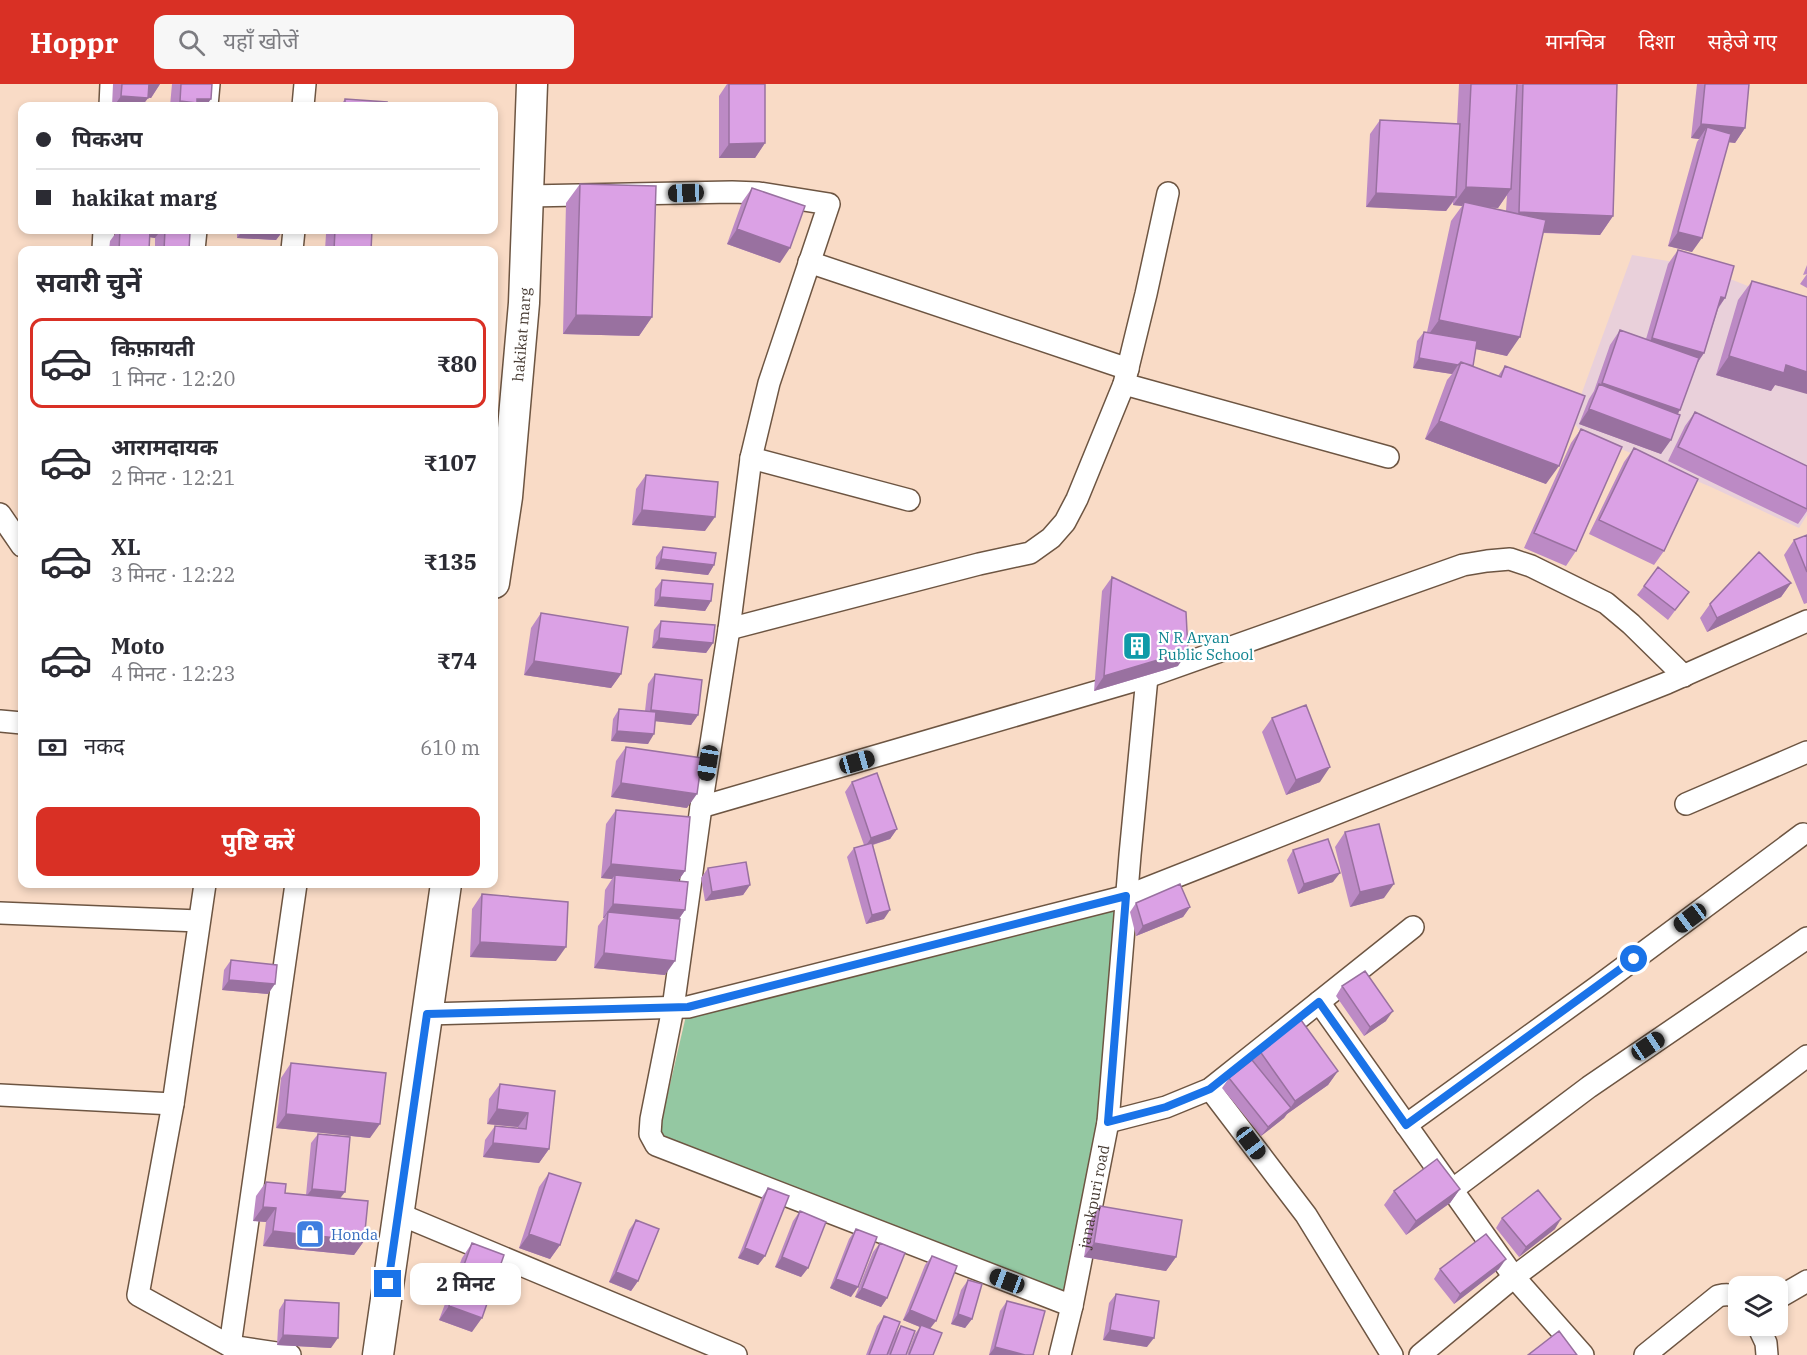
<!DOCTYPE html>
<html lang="hi">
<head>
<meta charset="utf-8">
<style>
  :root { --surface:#fff; --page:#f7f7f7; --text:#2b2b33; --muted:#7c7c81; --line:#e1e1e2; --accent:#d93025 }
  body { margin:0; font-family:"IBM Plex Serif","Noto Sans Devanagari",serif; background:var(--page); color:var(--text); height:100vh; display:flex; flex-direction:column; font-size:22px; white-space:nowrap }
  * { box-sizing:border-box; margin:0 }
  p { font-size:20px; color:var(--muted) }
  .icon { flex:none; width:33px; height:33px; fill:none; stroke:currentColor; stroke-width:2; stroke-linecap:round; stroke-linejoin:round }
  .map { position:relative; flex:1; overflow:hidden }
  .panel { position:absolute; left:18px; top:162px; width:480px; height:642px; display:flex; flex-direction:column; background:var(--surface); border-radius:12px; box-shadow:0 3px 9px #0003 }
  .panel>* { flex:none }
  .guide { position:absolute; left:18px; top:18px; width:480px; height:132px; border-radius:12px; box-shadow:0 3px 9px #0003; display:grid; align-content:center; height:132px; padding:0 18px; background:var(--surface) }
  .fabs { position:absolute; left:1728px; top:1192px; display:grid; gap:12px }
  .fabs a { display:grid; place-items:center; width:60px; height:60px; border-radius:12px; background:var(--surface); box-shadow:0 3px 9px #0003; font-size:30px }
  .end { position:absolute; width:27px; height:27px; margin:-14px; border:8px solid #1a73e8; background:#fff; box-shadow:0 0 0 3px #fff }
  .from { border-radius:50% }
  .bubble { position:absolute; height:42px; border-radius:12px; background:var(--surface); box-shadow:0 3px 9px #0003; font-size:20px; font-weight:700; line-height:42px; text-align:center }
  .car { position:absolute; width:18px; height:36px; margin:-18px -9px; border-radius:8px; box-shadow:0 0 4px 2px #0007; background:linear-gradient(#222 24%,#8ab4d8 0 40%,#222 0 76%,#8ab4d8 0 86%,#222 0) }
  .guide b { display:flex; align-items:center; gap:21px; height:57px; font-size:22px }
  .guide b+b { border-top:2px solid var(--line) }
  .guide i { width:15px; height:15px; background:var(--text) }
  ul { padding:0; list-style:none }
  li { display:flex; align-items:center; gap:18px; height:90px; margin:0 12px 9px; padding:0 6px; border:3px solid transparent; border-radius:12px }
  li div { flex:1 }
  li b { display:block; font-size:22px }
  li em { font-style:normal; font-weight:700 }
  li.selected { border-color:var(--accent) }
  li>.icon { width:54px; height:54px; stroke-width:1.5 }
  h2 { padding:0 18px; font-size:27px; line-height:72px }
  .pay { display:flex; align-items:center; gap:15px; height:66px; padding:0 18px; font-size:22px }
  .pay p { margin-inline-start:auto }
  .cta { display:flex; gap:12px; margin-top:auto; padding:12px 18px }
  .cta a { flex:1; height:69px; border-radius:12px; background:var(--accent); color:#fff; font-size:24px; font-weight:700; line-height:69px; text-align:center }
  header { display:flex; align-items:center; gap:36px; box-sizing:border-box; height:84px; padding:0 30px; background:var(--accent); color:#fff }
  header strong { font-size:28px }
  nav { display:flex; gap:33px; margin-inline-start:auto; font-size:21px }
  .search { width:420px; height:54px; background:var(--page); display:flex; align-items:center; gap:15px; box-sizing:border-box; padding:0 21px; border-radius:12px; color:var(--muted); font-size:22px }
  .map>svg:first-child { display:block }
</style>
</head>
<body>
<header>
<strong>Hoppr</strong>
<div class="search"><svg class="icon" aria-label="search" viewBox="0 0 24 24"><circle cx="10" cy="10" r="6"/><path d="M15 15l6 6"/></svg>यहाँ खोजें</div>
<nav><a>मानचित्र</a><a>दिशा</a><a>सहेजे गए</a></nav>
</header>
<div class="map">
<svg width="1807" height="1271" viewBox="0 0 1807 1271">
  <rect width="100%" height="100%" fill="#f9dbc6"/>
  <path fill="#e9d0da" d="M1632 171 1698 182 1807 226V431L1799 444 1711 403 1581 348 1572 336Z"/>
  <path fill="#94c8a2" d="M1127 812 1108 1038 1072 1222 656 1061 688 923Z"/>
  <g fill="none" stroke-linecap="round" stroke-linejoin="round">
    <g stroke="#6d5542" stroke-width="24">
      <g id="street">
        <path d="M110 22 111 0"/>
        <path d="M207 22 209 0"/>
        <path d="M303 22 305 0"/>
        <path d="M528 112 732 108 759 109 829 120 769 299 751 374 729 545 701 723 673 924 651 1035 650 1050 656 1061 1072 1222"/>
        <path d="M103 166 104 146"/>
        <path d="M194 166 196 146"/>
        <path d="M292 166 294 146"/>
        <path d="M809 178 1128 285"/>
        <path d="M1124 300 1388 373"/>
        <path d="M751 374 909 416"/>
        <path d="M0 430 22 462"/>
        <path d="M729 545 979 480 1030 469 1051 454 1065 438 1077 415 1124 300 1146 210 1168 109"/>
        <path d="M0 637 22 639"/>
        <path d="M1686 720 1807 668"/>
        <path d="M701 723 1147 593 1463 481 1487 477 1510 475 1531 482 1606 519 1631 540 1684 592"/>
        <path d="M205 800 173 1020 138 1211 230 1262 290 1271"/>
        <path d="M0 829 199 837"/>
        <path d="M1319 918 1514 1193 1583 1271"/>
        <path d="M427 930 688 923 1127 812 1667 599 1807 537"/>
        <path d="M1210 1005 1306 1131 1392 1271"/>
        <path d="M0 1011 173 1020"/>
        <path d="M1108 1038 1166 1023 1210 1005 1413 843"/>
        <path d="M1406 1041 1597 903 1803 750"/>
        <path d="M1452 1106 1589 1003 1807 854"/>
        <path d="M399 1130 736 1271"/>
        <path d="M1778 1214 1807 1197"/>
        <path d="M1758 1242 1766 1259 1767 1271"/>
        <path d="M230 1262 296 800"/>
        <path id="s1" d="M1060 1271 1072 1222 1108 1038 1130 771 1147 593"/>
        <path d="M1420 1271 1514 1193 1807 972"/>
        <path d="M1645 1271 1718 1212C1727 1210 1732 1210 1738 1216"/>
      </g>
    </g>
    <g stroke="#6d5542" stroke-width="33">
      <g id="secondary">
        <path id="s2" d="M494 499 507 413 524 219 532 0"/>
        <path d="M378 1271 446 800"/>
      </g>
    </g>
    <use href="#street" stroke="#fff" stroke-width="21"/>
    <use href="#secondary" stroke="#fff" stroke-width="30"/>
  </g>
  <path fill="#bc8ac5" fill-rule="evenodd" d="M113 0H160L151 14H148L142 22H112Z
    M172 0H212L206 22H170Z
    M727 0H765V59L755 74H719V12Z
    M1459 0H1617L1613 132 1600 151 1543 149 1507 272 1476 265 1473 282 1498 292 1505 282 1546 400 1425 355 1447 296 1452 290 1413 284 1417 257 1424 248H1427L1451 137 1462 122 1453 121V118L1446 127 1366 123 1370 50 1380 36 1457 40ZM1507 111 1506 127 1487 123 1498 124Z
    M1697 0H1749L1745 44 1735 59 1729 58 1692 168 1668 162 1697 58 1699 55 1691 54Z
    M345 15 386 22H340Z
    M580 100 652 233 639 252 563 250 566 119Z
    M752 104 780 179 727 160 742 118Z
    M118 146H179L189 166H155V154L150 153 149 166H109L110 157Z
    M237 146H283L276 156 237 154Z
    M329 146H372L371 166H325L326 150Z
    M1678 166 1725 214 1718 225 1704 269 1697 280 1678 330 1661 370 1579 340 1589 315 1594 307 1610 261 1620 246 1646 255 1668 180Z
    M1807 181V204L1800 200 1807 190 1803 191Z
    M1752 197 1775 301 1771 307 1716 291 1738 216Z
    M1695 328 1807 382V427L1798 440 1668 377 1685 342Z
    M1581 345 1576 467 1566 482 1524 464 1571 359Z
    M1634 364 1664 467 1654 481 1589 450 1624 378Z
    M646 391 705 447 632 441 636 405Z
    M1807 451V519L1804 520 1784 471 1794 456Z
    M663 463 714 481 708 491 655 485 656 473Z
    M1112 493 1178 582 1094 607 1102 507Z
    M662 496 711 517 705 527 654 522 655 505Z
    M1791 499 1781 513 1707 548 1700 534 1710 520Z
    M1644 502 1689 508 1668 536 1637 511Z
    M541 529 621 590 611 604 524 591 531 544Z
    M661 537 713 559 706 569 652 564 654 546Z
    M655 590 698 631 691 641 655 637 648 660 611 657 613 635 619 625 645 627 648 600Z
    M1272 634 1320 698 1286 711 1262 648Z
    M626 663 687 724 611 713 616 677Z
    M852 698 897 745 890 755 873 761 884 835 866 840 847 773 854 764 864 761 845 708Z
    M616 726 685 787 678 797 685 826 679 835 665 891 594 884 598 842 604 834H603L605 806 612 795 601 794 606 740Z
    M1345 748 1384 814 1350 823 1335 763Z
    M22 756V795H20Z
    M1293 766 1333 798 1298 810 1287 776Z
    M708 784 750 801 743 811 705 817 701 794Z
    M482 810 556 877 470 873 472 825Z
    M1136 819 1190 823 1183 833 1136 852 1130 828Z
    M231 876 268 910 222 906 224 886Z
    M1342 902 1386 937 1364 952 1336 912Z
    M1259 966 1338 987 1328 1001 1287 1030 1284 1034 1261 1052 1222 1004 1229 994 1251 977Z
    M291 979 370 1054 276 1044 281 994Z
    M500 1000 555 1007 549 1065 539 1079 483 1073 485 1056 495 1042 518 1044V1043L487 1040 489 1015Z
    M318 1050 340 1114 364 1157 354 1171 263 1162 266 1138 253 1137 256 1112 266 1098 285 1109 306 1111 311 1059Z
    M549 1089 560 1161 550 1175 519 1164 539 1103Z
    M768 1104 765 1172 758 1181 738 1174 762 1113Z
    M1460 1105 1450 1119 1406 1151 1384 1121 1394 1107Z
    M1100 1122 1176 1173 1166 1187 1084 1173 1090 1137Z
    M800 1127 808 1184 801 1193 775 1183 793 1137Z
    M1502 1134 1555 1145 1519 1173 1496 1144Z
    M636 1136 638 1197 631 1207 609 1198 629 1146Z
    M856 1145 851 1213 830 1204 849 1155Z
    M472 1159V1248L439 1236 462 1174Z
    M880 1159 887 1214 881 1223 855 1213 873 1168Z
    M932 1172 930 1244 933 1271H907L915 1250 920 1243 903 1236 925 1181Z
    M1440 1185H1499L1454 1220 1434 1195Z
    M968 1196 972 1235 965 1244 951 1240 961 1206Z
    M1116 1210 1147 1263 1103 1256 1109 1219Z
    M285 1216 331 1264 277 1261 279 1226Z
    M1007 1217 1033 1271H989L1000 1227Z
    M884 1232 895 1251 901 1242 906 1271H866L877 1242Z"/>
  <path fill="#9971a0" d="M148 0H160L151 14 143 13 148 14 142 22H114L121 12Z
    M197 15H211L206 22H176L180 17Z
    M1701 40 1745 44 1735 59 1703 55 1707 43 1699 55 1691 54Z
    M765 59 755 74H719L729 60Z
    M1466 103 1511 105 1498 124 1464 122V118L1462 122 1453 121Z
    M1376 109 1456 113 1446 127 1366 123Z
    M1519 128 1613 132 1600 151 1505 147Z
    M737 145 790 164 780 179 727 160Z
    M154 146H161L155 154 148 153Z
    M243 146H261L283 147 276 156 237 154Z
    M1678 148 1702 154 1692 168 1668 162Z
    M1721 213 1725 214 1715 228Z
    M576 231 652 233 639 252 563 250Z
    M1439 236 1520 253 1507 272 1426 254Z
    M1652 254 1704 269 1694 283 1642 268Z
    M1729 272 1786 281 1807 288V310L1775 301 1771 307 1716 291Z
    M1419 274 1458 281 1452 290 1413 284Z
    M1602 299 1680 326 1670 341 1596 308Z
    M1589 325 1671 356 1661 370 1579 340Z
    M1439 337 1559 382 1546 400 1425 355Z
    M642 426 715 433 705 447 632 441Z
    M661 475 714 481 708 491 655 485Z
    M1791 499 1781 513 1707 548 1717 534Z
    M660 513 711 517 705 527 654 522Z
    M659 554 713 559 706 569 652 564Z
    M1188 567 1178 582 1094 607 1104 592Z
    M534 577 621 590 611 604 524 591Z
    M651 626 698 631 691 641 644 636Z
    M617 647 654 650 648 660 611 657Z
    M1330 683 1320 698 1286 711 1296 696Z
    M621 699 697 710 687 724 611 713Z
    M897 745 890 755 865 763 871 754Z
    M611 780 685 787 675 801 615 791 612 795 601 794Z
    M1340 789 1333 798 1298 810 1304 800Z
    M1394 800 1384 814 1350 823 1360 808Z
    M750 801 743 811 705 817 712 808Z
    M613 820 685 826 675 840 608 828 604 834H603Z
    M1190 823 1183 833 1136 852 1143 842Z
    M890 826 884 835 866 840 872 831Z
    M480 858 566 863 556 877 470 873Z
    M604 869 675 877 665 891 594 884Z
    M229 896 275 900 268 910 222 906Z
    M1393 927 1386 937 1364 952 1370 943Z
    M1338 987 1328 1001 1287 1030 1284 1034 1261 1052 1268 1043 1289 1026 1295 1017Z
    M497 1025 528 1029 518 1043 487 1040Z
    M286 1030 380 1040 370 1054 276 1044Z
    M493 1059 549 1065 539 1079 483 1073Z
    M312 1105 345 1108 338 1117 305 1114Z
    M1460 1105 1450 1119 1406 1151 1416 1137Z
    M263 1123 276 1124 266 1138 253 1137Z
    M1561 1135 1555 1145 1519 1173 1526 1163Z
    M273 1147 364 1157 354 1171 263 1162Z
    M529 1150 560 1161 550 1175 519 1164Z
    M1094 1159 1176 1173 1166 1187 1084 1173Z
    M745 1164 765 1172 758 1181 738 1174Z
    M782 1173 808 1184 801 1193 775 1183Z
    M1506 1175 1499 1185 1454 1220 1460 1210Z
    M616 1188 638 1197 631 1207 609 1198Z
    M836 1195 858 1203 851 1213 830 1204Z
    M862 1204 887 1214 881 1223 855 1213Z
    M449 1222 482 1234 472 1248 439 1236Z
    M910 1226 936 1237 929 1246 921 1241 920 1243 903 1236Z
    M958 1230 972 1235 965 1244 951 1240Z
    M1110 1246 1154 1254 1147 1263 1103 1256Z
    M283 1251 338 1254 331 1264 277 1261Z
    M995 1263 1025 1271H989Z"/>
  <path fill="#dba1e5" stroke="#9971a0" stroke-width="1.5" d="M122 0H149L148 14 121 12Z
    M181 0H212L211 15H197V19L180 17Z
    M729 0H765V59L729 60Z
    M1471 0H1517L1511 105 1466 103Z
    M1523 0H1617L1613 132 1519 128Z
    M1705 0H1749L1745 44 1701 40Z
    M345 15 387 18 386 22H345Z
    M1380 36 1460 40 1456 113 1376 109Z
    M1707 43 1731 50 1702 154 1678 148Z
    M580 100 656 102 652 233 576 231Z
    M752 104 805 122 790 164 737 145Z
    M1464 118 1546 136 1520 253 1439 236Z
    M120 146H150L149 166H119Z
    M165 146H179V147L190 148 189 166H164Z
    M261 146H283V147Z
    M335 146H372L371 166H334Z
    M1678 166 1734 182 1725 214 1721 213 1704 269 1652 254Z
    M1752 197 1807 213V288L1786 281 1784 289 1729 272Z
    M1620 246 1699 274 1680 326 1602 299Z
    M1424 248 1477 257 1473 282 1461 278 1458 281 1419 274Z
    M1461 278 1501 293 1505 282 1585 312 1559 382 1439 337Z
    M1599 300 1680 331 1671 356 1589 325Z
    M1695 328 1807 382V425L1678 363Z
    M1581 345 1622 363 1576 467 1534 449Z
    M1634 364 1698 395 1664 467 1599 436Z
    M646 391 718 398 715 433 642 426Z
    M1807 451V488L1794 456Z
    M663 463 716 469 714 481 661 475Z
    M1759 468 1791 499 1717 534 1710 520Z
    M1658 483 1689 508 1675 526 1644 502Z
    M1112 493 1186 528 1188 567 1104 592Z
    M662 496 713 500 711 517 660 513Z
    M541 529 628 543 621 590 534 577Z
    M661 537 715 541 713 559 659 554Z
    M655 590 702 596 698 631 651 626Z
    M1306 621 1330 683 1296 696 1272 634Z
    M619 625 656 628 654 650 617 647Z
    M626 663 702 674 697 710 621 699Z
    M877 689 897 745 871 754 852 698Z
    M616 726 690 733 685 787 611 780Z
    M1379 740 1394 800 1360 808 1345 748Z
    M1328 755 1340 789 1304 800 1293 766Z
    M872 759 890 826 872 831 854 764Z
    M746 778 750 801 712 808 708 784Z
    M615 791 688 798 685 826 613 820Z
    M1180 800 1190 823 1143 842 1136 819Z
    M482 810 568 818 566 863 480 858Z
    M608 828 680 835 675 877 604 869Z
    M231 876 277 881 275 900 229 896Z
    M1365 887 1393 927 1370 943 1342 902Z
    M1301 936 1338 987 1295 1017 1259 966Z
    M1252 976 1291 1024 1268 1043 1229 994Z
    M291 979 386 989 380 1040 286 1030Z
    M500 1000 555 1007 549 1065 493 1059 495 1042 526 1045 528 1029 497 1025Z
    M318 1050 350 1053 345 1108 312 1105Z
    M1437 1075 1460 1105 1416 1137 1394 1107Z
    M549 1089 581 1099 560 1161 529 1150Z
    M266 1098 286 1100 285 1109 368 1117 364 1157 273 1147 276 1124 263 1123Z
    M768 1104 789 1112 765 1172 745 1164Z
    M1538 1106 1561 1135 1526 1163 1502 1134Z
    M1100 1122 1182 1136 1176 1173 1094 1159Z
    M800 1127 826 1138 808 1184 782 1173Z
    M636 1136 659 1145 638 1197 616 1188Z
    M856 1145 877 1153 858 1203 836 1195Z
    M1486 1150 1506 1175 1460 1210 1440 1185Z
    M472 1159 504 1171 482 1234 449 1222Z
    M880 1159 905 1169 887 1214 862 1204Z
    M932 1172 957 1182 936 1237 910 1226Z
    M968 1196 982 1200 972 1235 958 1230Z
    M1116 1210 1159 1217 1154 1254 1110 1246Z
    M285 1216 339 1219 338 1254 283 1251Z
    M1007 1217 1045 1227 1033 1271H1025L995 1263Z
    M884 1232 900 1238 887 1271H869Z
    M921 1241 942 1249 933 1271H909Z
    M901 1242 915 1247 906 1271H890Z
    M1559 1247 1577 1271H1528Z"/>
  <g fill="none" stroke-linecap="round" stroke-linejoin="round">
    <path stroke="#1a73e8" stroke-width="8" d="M388 1200 427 930 688 923 1126 812 1108 1038 1166 1023 1210 1005 1319 918 1406 1041 1634 875"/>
  </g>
  <defs>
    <g id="building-square" transform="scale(1.5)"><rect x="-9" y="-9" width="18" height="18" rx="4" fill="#0f9aa8" stroke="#fff"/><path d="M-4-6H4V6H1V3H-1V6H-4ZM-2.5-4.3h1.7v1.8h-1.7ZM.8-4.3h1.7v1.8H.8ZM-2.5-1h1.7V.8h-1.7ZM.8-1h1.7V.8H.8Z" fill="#fff"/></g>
    <g id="shop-square" transform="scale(1.5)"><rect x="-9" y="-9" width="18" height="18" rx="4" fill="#3f7fe0" stroke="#fff"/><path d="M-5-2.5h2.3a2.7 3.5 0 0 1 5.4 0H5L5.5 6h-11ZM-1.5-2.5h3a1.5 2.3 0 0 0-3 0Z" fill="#fff"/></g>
  </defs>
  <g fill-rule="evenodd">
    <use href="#building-square" x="1137" y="562"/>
    <use href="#shop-square" x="310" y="1150"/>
  </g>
  <g text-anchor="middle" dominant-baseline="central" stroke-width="4.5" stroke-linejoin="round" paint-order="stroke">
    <g font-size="15" fill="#463a32" stroke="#fff">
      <text stroke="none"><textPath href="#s2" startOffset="250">hakikat marg</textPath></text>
      <text stroke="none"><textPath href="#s1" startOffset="162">janakpuri road</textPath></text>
    </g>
    <g font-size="15" fill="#0d838f" stroke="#fff" text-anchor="start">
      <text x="1158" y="553">N R Aryan<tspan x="1158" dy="17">Public School</tspan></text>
    </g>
    <g font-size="15" fill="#366cbe" stroke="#fff" text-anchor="start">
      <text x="331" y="1150">Honda</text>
    </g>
  </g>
</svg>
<div class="fabs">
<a><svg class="icon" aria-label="layers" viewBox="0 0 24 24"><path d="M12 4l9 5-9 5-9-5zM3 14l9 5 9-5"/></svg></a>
</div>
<i class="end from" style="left:1634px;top:875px"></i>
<i class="end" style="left:388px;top:1200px"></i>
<div class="bubble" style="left:410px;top:1179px;width:111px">2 मिनट</div>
<i class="car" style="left:686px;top:109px;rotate:268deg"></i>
<i class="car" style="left:857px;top:678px;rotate:74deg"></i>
<i class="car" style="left:708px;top:679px;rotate:189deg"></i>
<i class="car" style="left:1690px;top:834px;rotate:233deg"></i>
<i class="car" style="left:1648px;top:962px;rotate:56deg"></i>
<i class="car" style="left:1251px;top:1059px;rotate:143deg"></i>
<i class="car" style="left:1007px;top:1197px;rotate:291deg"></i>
<div class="guide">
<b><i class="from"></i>पिकअप</b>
<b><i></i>hakikat marg</b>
</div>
<section class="panel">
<h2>सवारी चुनें</h2>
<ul>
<li class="selected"><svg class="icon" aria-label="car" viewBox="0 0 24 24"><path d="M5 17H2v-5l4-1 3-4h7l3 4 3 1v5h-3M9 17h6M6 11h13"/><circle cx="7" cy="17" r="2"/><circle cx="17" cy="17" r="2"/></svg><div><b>किफ़ायती</b><p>1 मिनट · 12:20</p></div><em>₹80</em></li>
<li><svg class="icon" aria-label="car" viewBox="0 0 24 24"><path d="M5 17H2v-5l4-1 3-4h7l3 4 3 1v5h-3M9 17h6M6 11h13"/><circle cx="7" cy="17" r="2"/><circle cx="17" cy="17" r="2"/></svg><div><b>आरामदायक</b><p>2 मिनट · 12:21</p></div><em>₹107</em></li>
<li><svg class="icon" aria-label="car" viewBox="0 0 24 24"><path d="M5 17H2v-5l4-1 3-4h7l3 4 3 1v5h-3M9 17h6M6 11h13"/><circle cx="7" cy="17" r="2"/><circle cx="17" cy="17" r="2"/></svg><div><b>XL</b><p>3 मिनट · 12:22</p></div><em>₹135</em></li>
<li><svg class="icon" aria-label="car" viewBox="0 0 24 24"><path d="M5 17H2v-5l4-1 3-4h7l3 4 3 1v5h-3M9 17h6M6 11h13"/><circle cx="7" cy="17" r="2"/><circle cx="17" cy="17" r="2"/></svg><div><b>Moto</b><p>4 मिनट · 12:23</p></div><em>₹74</em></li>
</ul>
<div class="pay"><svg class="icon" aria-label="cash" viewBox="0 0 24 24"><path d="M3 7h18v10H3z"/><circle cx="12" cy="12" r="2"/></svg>नकद<p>610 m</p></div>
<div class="cta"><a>पुष्टि करें</a></div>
</section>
</div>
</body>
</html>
